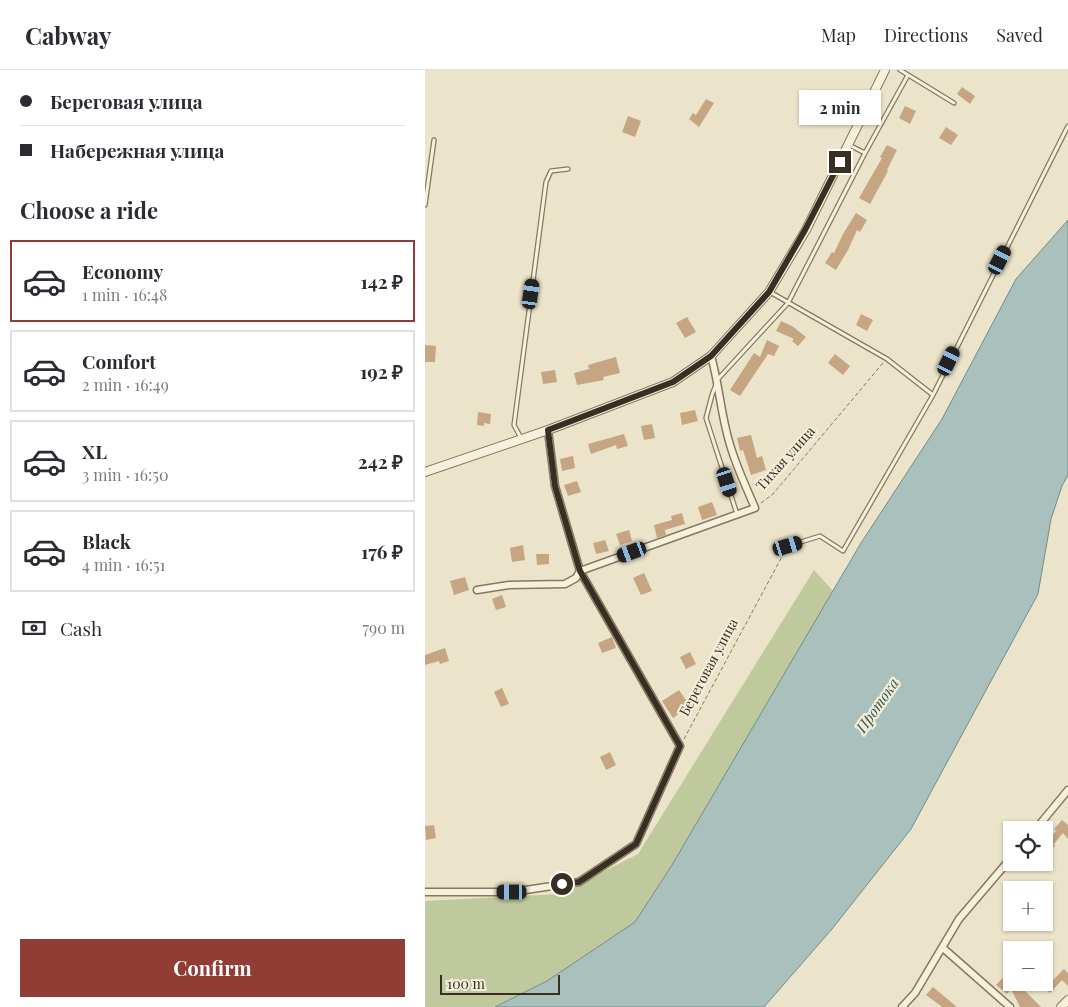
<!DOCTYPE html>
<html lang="en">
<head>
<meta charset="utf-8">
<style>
  :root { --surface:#fff; --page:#f7f7f7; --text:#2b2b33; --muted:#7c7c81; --line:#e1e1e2; --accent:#913c34 }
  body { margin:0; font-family:"Playfair Display",serif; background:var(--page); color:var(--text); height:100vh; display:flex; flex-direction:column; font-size:19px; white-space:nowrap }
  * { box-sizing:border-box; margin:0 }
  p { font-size:16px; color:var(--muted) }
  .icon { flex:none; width:28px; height:28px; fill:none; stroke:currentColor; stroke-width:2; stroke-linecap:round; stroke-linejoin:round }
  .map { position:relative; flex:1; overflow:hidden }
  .details { display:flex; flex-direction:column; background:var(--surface); width:425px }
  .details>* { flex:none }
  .top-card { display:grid; align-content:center; height:110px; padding:0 20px; background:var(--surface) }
  .tools { position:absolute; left:578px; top:751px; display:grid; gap:10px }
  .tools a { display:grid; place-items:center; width:50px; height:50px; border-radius:0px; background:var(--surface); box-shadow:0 1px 4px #0004; font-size:25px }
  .scale { position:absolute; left:15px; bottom:12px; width:120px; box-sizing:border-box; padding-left:5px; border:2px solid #382f22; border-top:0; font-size:14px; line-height:18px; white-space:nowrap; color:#382f22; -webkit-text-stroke:4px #f3eed9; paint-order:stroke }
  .end { position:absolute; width:22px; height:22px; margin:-11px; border:6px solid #382f22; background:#fff; box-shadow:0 0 0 2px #fff }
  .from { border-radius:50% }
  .bubble { position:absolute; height:35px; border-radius:0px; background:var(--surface); box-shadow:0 1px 4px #0004; font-size:16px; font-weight:700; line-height:35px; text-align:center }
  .car { position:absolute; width:15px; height:30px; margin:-15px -8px; border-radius:6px; box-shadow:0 0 4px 1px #0007; background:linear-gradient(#222 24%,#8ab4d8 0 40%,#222 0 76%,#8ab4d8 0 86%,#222 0) }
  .top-card b { display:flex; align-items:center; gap:18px; height:48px; font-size:19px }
  .top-card b+b { border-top:1px solid var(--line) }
  .top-card i { width:12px; height:12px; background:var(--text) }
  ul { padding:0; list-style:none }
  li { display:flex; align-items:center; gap:15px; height:82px; margin:0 10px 8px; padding:0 10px; border:2px solid var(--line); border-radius:0px }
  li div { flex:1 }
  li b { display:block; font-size:19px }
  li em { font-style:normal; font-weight:700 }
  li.active { border-color:var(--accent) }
  li>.icon { width:45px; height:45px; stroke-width:1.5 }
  h2 { padding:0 20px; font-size:22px; line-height:60px }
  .pay { display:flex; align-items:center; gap:12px; height:55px; padding:0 20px; font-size:19px }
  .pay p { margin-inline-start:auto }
  .button { display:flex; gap:10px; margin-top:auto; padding:10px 20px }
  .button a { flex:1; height:58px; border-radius:0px; background:var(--accent); color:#fff; font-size:20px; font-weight:700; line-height:58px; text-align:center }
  header { display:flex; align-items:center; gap:30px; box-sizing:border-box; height:70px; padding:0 25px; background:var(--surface); border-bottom:1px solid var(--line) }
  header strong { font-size:24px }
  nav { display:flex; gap:28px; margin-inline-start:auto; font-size:18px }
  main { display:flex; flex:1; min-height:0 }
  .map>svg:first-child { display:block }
</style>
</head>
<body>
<header>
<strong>Cabway</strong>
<nav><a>Map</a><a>Directions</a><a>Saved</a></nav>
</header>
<main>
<section class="details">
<div class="top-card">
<b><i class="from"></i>Береговая улица</b>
<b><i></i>Набережная улица</b>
</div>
<h2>Choose a ride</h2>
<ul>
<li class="active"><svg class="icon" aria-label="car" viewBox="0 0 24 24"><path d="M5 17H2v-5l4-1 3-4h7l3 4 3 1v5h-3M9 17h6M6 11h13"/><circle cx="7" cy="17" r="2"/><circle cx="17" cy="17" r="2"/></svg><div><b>Economy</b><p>1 min · 16:48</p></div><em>142 ₽</em></li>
<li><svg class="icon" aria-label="car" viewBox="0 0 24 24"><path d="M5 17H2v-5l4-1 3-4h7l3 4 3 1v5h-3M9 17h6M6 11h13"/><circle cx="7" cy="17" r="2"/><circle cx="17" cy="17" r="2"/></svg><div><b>Comfort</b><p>2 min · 16:49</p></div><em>192 ₽</em></li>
<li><svg class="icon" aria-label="car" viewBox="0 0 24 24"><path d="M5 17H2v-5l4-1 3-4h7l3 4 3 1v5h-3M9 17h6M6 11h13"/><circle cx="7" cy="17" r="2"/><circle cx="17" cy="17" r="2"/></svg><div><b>XL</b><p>3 min · 16:50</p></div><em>242 ₽</em></li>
<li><svg class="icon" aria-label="car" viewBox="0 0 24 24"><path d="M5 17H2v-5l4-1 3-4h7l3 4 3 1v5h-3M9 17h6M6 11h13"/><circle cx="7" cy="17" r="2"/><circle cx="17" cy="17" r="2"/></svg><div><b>Black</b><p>4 min · 16:51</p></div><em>176 ₽</em></li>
</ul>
<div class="pay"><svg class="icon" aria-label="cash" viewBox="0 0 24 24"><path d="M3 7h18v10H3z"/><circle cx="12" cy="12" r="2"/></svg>Cash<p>790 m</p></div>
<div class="button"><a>Confirm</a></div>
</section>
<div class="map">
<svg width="643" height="937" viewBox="0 0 643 937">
  <rect width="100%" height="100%" fill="#ebe4ca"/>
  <path fill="#c0c99e" d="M389 500 408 521 247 795 210 852 122 911 70 937H0V831L134 824 213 784Z"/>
  <path fill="#aac0bc" stroke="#718e89" d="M643 150V405L637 416 626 449 613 524 486 759 407 859 339 937H70L122 911 210 852 247 795 436 473 517 349 591 209Z"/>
  <path fill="#c6a583" d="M537 17 550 26 545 34 532 24Z
    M281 29 289 33 274 57 264 49 268 43 271 45Z
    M480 36 491 41 485 54 474 48Z
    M203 46 216 51 210 67 197 62Z
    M521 57 533 65 526 75 514 68Z
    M462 75 472 80 462 100 463 101 445 134 434 128 457 88 455 87Z
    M431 143 442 150 435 162 432 160 423 180 411 200 400 193 407 182 409 183 418 164Z
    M436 244 448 250 442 261 431 255Z
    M262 247 271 262 260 268 251 253Z
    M356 251 367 256 381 267 373 276 367 271 369 269 351 261Z
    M342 270 354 276 349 286 343 284 315 326 305 320 329 283 335 287Z
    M0 275 11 276 10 292H0Z
    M410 284 425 296 418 305 403 293Z
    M191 287 195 303 178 307 179 310 152 315 149 303 164 299 163 295Z
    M130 300 132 312 118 314 116 302Z
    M270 340 273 351 257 355 255 343Z
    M53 342 66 344 65 354 59 353V356L52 355Z
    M227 354 230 368 219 370 216 356Z
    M199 364 203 376 192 379 191 375 166 384 163 374Z
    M326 365 332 388 337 386 341 400 326 405 318 380 315 381 312 368Z
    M148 386 150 398 137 401 135 389Z
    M152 411 156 422 143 426 139 415Z
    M287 432 292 445 277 450 273 437Z
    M257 443 260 454 240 460 241 465 232 468 229 455 247 450 246 446Z
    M204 460 207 471 195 475 191 464Z
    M180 470 184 481 171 484 168 473Z
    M98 475 100 490 87 492 85 478Z
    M111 484H124V494L112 495Z
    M219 503 227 521 216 525 208 508Z
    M40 507 44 520 29 525 25 511Z
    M77 525 81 537 71 540 67 529Z
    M187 567 191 578 177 583 173 573Z
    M20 578 24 591 15 594 14 591 0 595V585Z
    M265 582 271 594 261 599 255 587Z
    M77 618 84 634 76 637 69 622Z
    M254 620 265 636 248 648 237 631Z
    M185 682 191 695 181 700 175 687Z
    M637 750 643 755V769L638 763 629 774 630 776 624 781 619 775 631 761 629 759Z
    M9 755 11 768 1 770 0 756Z
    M586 899V912H593L600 919 599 920 616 937H595L586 919 582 924 571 915Z
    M639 899 643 903V916L637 910 625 923 616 915 625 906 628 910Z
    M508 917 532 937H517L501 925Z"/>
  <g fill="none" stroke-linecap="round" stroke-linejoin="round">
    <g stroke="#86785f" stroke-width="5.5">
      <path id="service" d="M475 0 529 33
        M424 75 440 83
        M0 135 9 70
        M345 222 462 289 508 325
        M96 368 89 355 121 112 126 101 143 99
        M312 444 281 348 287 325 293 309 363 233 440 83 483 5
        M363 476 395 466 418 481 508 325 643 56"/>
    </g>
    <g stroke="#86785f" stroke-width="9">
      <path id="minor" d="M52 520 84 515 140 514 151 508 155 501 330 438C322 419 313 400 307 381 296 350 295 317 286 286
        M610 760 643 720
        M0 822H87L154 812 211 774 255 676 155 501 130 416 123 360
        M518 878 585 937
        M477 937 490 923 534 849 586 788"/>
    </g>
    <g stroke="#86785f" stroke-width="10">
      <path id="tertiary" d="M0 402 123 360 248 312 286 286 344 222 381 160 460 0
        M636 937 643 930"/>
    </g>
    <path stroke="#86785f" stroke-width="1" stroke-dasharray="4 2.5" stroke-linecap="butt" d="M336 433 348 424 458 293
      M259 669 360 481"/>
    <use href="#service" stroke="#f6f1dc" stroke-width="3"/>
    <use href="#minor" stroke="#f6f1dc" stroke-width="6"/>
    <use href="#tertiary" stroke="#f6f1dc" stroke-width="8"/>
  </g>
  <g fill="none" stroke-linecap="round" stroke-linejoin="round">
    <path stroke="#382f22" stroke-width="6" d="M137 814 154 812 211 774 255 676 155 501 130 416 123 360 248 312 286 286 344 222 380 160 415 92"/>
  </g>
  <g text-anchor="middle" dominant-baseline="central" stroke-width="4.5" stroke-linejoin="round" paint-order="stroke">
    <g font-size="14" fill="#382f22" stroke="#f3eed9">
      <text transform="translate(360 388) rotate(-48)">Тихая улица</text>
      <text transform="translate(283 597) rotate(-62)">Береговая улица</text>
    </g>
    <g font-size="15" font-style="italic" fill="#325657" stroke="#f3eed9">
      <text transform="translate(452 635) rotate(-55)">Протока</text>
    </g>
  </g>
</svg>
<div class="tools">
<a><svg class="icon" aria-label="locate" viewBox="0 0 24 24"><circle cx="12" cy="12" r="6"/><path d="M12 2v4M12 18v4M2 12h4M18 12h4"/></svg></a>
<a>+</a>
<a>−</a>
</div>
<div class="scale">100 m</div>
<i class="end from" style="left:137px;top:814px"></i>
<i class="end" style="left:415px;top:92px"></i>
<div class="bubble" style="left:374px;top:20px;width:82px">2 min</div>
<i class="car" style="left:575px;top:190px;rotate:27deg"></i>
<i class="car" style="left:106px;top:224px;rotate:8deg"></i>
<i class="car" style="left:524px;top:291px;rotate:26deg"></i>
<i class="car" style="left:302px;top:412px;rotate:162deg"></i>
<i class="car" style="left:363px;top:476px;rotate:73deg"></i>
<i class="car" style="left:207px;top:482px;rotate:250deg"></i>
<i class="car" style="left:87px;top:822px;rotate:270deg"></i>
</div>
</main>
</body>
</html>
